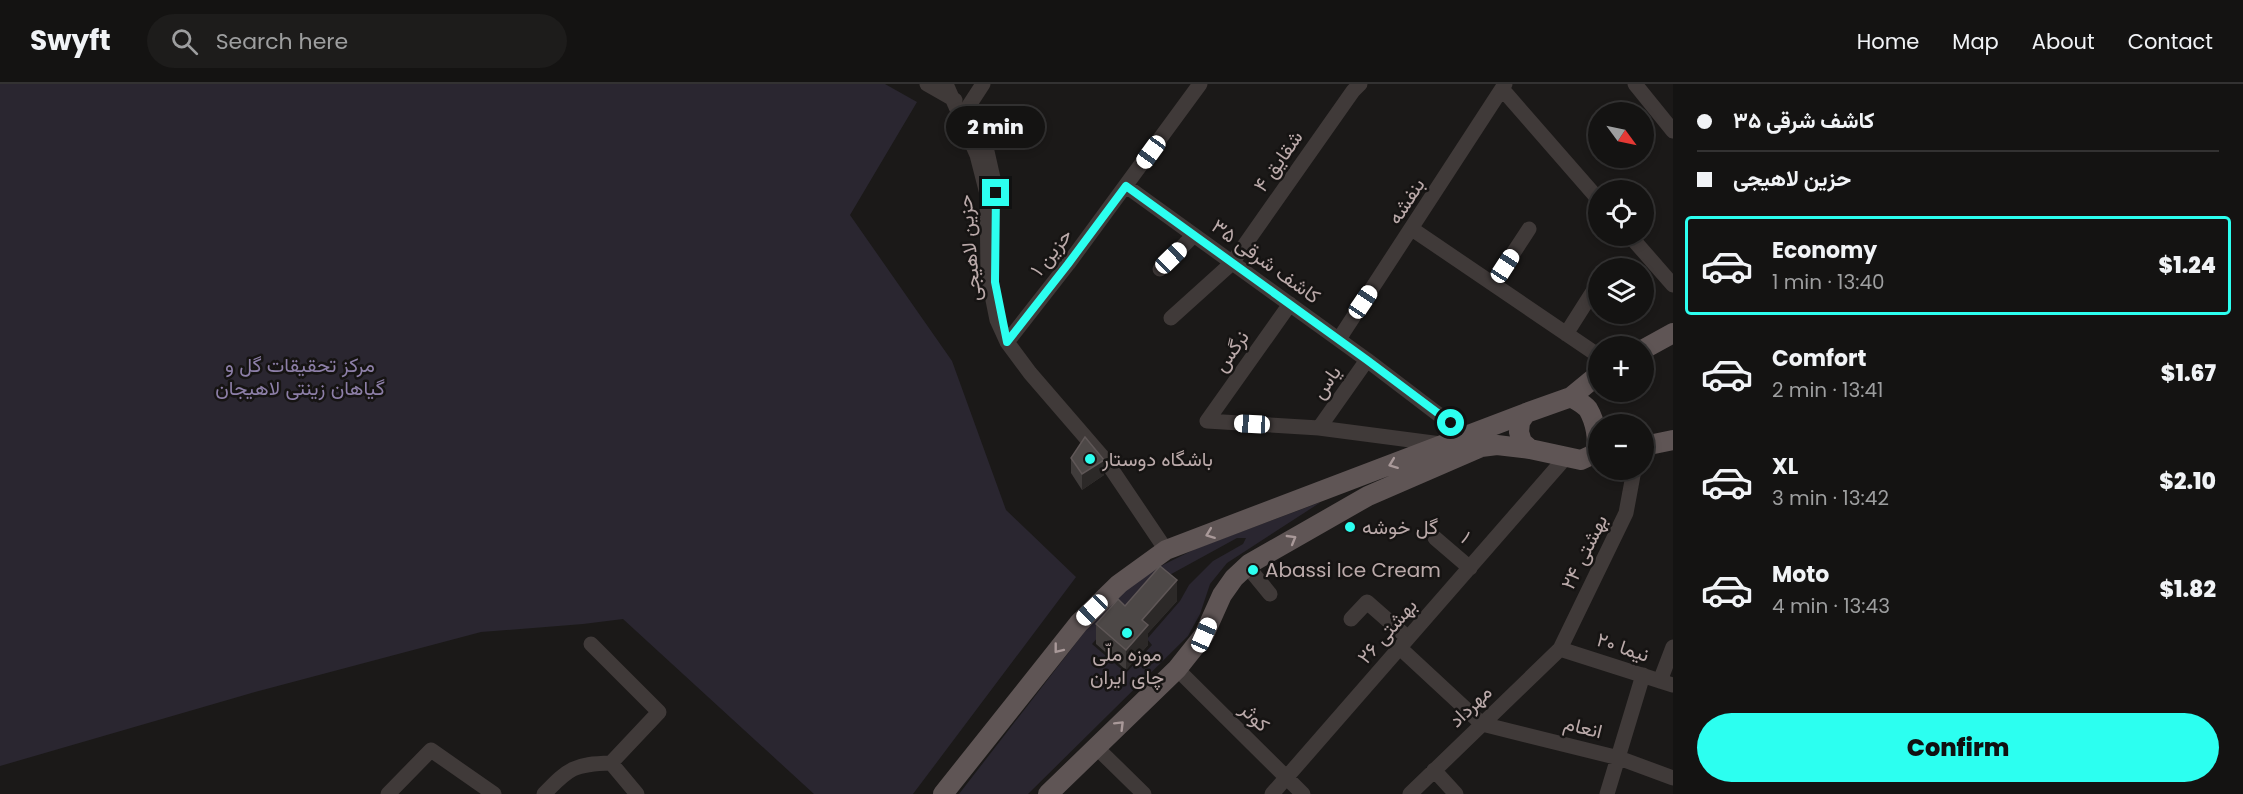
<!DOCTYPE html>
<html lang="en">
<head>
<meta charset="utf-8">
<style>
  :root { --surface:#141312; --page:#1d1c1b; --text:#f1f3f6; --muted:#9d9e9f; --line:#333232; --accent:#2cfff0 }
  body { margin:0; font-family:Poppins,Vazirmatn,sans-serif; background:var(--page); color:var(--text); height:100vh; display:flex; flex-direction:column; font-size:22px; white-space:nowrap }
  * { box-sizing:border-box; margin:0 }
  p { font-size:20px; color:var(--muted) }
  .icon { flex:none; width:33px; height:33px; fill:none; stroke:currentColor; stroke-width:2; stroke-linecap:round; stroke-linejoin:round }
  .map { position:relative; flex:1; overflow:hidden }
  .panel { display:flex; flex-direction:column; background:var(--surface); width:570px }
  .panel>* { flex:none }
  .guide { display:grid; align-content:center; height:132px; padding:0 24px; background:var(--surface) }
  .needle { width:39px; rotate:123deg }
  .buttons { position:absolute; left:1588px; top:18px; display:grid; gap:12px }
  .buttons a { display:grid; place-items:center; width:66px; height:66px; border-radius:50%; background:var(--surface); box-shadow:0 3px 9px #0003,0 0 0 2px var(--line); font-size:30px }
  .end { position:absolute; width:27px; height:27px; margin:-14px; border:8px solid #2cfff0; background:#111; box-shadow:0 0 0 3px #111 }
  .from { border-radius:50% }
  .bubble { position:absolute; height:42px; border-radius:21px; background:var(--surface); box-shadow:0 3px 9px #0003,0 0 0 2px var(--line); font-size:20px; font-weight:800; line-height:42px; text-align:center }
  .car { position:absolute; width:18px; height:36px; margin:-18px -9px; border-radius:8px; box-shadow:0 0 4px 2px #0007; background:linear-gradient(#fff 24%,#345 0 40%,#fff 0 76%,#345 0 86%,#fff 0) }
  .guide b { display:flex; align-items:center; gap:21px; height:57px; font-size:22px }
  .guide b+b { border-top:2px solid var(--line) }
  .guide i { width:15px; height:15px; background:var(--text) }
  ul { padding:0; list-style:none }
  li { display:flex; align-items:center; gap:18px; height:99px; margin:0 12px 9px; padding:0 12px; border:3px solid transparent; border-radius:6px }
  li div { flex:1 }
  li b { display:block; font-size:22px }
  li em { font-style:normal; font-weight:800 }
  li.current { border-color:var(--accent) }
  li>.icon { width:54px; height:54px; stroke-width:1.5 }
  .primary-button { display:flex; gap:12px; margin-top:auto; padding:12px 24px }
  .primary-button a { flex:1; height:69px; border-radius:36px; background:var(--accent); color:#111; font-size:24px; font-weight:800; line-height:69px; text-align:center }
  header { display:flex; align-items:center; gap:36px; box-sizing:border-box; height:84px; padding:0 30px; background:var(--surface); border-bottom:2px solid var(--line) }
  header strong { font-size:28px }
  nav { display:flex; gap:33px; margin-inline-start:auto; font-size:21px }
  .search { width:420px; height:54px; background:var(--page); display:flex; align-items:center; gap:15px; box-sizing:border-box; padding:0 21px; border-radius:33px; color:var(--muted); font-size:22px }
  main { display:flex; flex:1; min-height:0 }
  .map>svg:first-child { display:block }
</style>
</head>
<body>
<header>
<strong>Swyft</strong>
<div class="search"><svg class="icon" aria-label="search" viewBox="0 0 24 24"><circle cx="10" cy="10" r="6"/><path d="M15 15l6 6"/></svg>Search here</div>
<nav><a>Home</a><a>Map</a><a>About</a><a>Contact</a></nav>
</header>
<main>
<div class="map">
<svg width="1673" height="710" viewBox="0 0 1673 710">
  <rect width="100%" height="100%" fill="#1b1918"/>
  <path fill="#2a2630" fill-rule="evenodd" d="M0 0H885L917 18 850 131 952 277 1006 426 1076 493 913 710H814L623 535 583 540 481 548 255 608 0 682Z
    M1321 418 1227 479 1210 500 1200 530 1188 552 1028 710H959L1093 537 1119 509 1157 484 1195 465ZM1237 454H1246L1243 460 1213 477 1189 501 1180 517 1147 555 1152 561 1126 589 1092 560 1117 532 1164 494Z"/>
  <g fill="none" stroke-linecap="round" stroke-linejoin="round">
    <path stroke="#403a39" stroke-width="15" d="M927 0 955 16
      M946 0 977 71 987 110 988 191 997 236 1007 258 1030 289 1106 377 1166 466
      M1635 0 1673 47
      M1503 6 1599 116
      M968 23 983 0
      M969 27 986 63 993 94
      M1126 102 1367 276 1472 356
      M1412 145 1599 272
      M1630 152 1673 201
      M1160 185 1194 151
      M1493 200 1529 145
      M1171 234 1232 179 1353 7 1360 0
      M1566 250 1599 198
      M1339 255 1505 0
      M1007 258 1068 180 1200 0
      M1207 337 1319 344 1441 360
      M1207 337 1290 220
      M1319 344 1367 276
      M1435 454 1470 484
      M1247 482 1270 510
      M1351 535 1367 518 1408 554
      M1400 564 1482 640 1619 674 1673 694
      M1560 565 1673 601
      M1177 585 1303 710
      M1660 597 1673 563
      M1097 664 1144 710
      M611 679 637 710
      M1434 686 1456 710
      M388 710 431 666 494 710
      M544 710C569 684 574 680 611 679L659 628 591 560
      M1272 710 1566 373
      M1410 710 1560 565 1626 429 1634 386
      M1607 710 1643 591"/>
    <path stroke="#5f5555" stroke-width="20" d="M1644 265 1673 249
      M1571 313C1576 316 1584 320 1588 325 1595 337 1600 357 1594 370L1581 376 1530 365 1522 358 1519 348 1520 338 1526 329Z
      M1571 313 1599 290
      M1644 362 1673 356
      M943 710 1079 539 1119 500 1166 466 1526 329
      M1048 710 1177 585 1204 551 1222 511 1234 494 1249 480 1368 412 1481 363 1497 361 1530 365"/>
  </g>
  <path fill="#403c3b" d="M1071 374 1104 391 1082 406 1071 389Z
    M1177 517 1148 549V561L1126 586 1096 560V540L1125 522Z"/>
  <path fill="#2c2928" d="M1104 376V391L1082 406V390Z
    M1177 496V517L1148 549V561L1126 586V566L1142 536Z"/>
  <path fill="#4d4847" stroke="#5f5757" stroke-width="1.5" d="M1085 353 1104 376 1082 390 1071 374Z
    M1160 482 1177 496 1142 536 1148 541 1126 566 1096 540 1118 515 1125 522Z"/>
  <defs><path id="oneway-chevron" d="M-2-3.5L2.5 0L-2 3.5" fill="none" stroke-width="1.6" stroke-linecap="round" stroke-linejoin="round" transform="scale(1.5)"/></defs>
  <g stroke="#a99999">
    <use href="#oneway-chevron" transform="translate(1393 380) rotate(159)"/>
    <use href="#oneway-chevron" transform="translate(1210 450) rotate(159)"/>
    <use href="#oneway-chevron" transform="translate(1292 455) rotate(-30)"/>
    <use href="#oneway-chevron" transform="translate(1058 565) rotate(128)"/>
    <use href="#oneway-chevron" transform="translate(1120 641) rotate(-45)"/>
  </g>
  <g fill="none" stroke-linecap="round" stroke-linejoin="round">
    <path stroke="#2cfff0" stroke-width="8" d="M996 109 995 198 1007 258 1068 180 1126 102 1367 276 1451 339"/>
  </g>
  <g fill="#2cfff0" stroke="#161413" stroke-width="2">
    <circle cx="1090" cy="375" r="6"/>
    <circle cx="1350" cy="443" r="6"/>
    <circle cx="1253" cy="486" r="6"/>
    <circle cx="1127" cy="549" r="6"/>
  </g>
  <g text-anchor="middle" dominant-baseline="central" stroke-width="5" stroke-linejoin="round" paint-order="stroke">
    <g font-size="20" fill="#baa" stroke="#161413">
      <text transform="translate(1278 77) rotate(-55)">شقایق ۴</text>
      <text transform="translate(1406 117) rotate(-57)">بنفشه</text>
      <text transform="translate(969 164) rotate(-95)">حزین لاهیجی</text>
      <text transform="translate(1051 168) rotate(-52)">حزین ۱</text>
      <text transform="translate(1266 177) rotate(36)">کاشف شرقی ۳۵</text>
      <text transform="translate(1231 267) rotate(-55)">نرگس</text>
      <text transform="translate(1326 298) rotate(-55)">یاس</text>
      <text transform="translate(1466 453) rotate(41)">۱</text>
      <text transform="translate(1584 468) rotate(-64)">بهشتی ۲۴</text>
      <text transform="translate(1387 547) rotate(-49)">بهشتی ۲۶</text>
      <text transform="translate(1623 563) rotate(18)">نیما ۲۰</text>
      <text transform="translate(1470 622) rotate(-44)">مهرداد</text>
      <text transform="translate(1255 633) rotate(45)">کوثر</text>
      <text transform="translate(1583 643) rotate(14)">انعام</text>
    </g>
    <g font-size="20" fill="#8d7fa8" stroke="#161413">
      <text x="300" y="281">مرکز تحقیقات گل و<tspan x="300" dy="23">گیاهان زینتی لاهیجان</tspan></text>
    </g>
    <g font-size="20" fill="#baa" stroke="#161413" text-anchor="start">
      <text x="1102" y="375">باشگاه دوستار</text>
      <text x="1362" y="443">گل خوشه</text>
      <text x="1265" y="486">Abassi Ice Cream</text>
      <text x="1127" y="570" text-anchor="middle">موزه ملّی<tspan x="1127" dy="23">چای ایران</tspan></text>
    </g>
  </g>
</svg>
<div class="buttons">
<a><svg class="needle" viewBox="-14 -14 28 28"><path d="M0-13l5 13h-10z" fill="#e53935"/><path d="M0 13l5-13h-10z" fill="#9d9e9f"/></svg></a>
<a><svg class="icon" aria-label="locate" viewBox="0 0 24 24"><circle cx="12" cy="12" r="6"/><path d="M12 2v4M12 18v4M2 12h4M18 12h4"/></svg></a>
<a><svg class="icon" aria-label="layers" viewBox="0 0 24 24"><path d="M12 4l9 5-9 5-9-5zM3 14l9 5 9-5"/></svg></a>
<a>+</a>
<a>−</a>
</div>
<i class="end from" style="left:1451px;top:339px"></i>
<i class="end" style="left:996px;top:109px"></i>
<div class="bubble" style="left:946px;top:22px;width:99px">2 min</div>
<i class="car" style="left:1151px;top:68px;rotate:216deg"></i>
<i class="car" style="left:1171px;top:174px;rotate:46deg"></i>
<i class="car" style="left:1505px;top:182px;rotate:33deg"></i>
<i class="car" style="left:1363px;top:218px;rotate:34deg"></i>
<i class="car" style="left:1252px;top:340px;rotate:273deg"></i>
<i class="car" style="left:1092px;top:526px;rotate:226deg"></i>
<i class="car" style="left:1204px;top:551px;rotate:24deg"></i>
</div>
<section class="panel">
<div class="guide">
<b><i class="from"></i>کاشف شرقی ۳۵</b>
<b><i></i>حزین لاهیجی</b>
</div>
<ul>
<li class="current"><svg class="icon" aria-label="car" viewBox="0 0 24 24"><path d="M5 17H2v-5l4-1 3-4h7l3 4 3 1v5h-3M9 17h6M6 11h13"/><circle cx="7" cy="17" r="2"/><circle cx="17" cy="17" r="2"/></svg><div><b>Economy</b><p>1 min · 13:40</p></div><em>$1.24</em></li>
<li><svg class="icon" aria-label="car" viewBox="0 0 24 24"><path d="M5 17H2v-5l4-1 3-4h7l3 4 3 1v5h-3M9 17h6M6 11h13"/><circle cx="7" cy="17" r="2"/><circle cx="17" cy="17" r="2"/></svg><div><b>Comfort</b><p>2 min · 13:41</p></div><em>$1.67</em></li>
<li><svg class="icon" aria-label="car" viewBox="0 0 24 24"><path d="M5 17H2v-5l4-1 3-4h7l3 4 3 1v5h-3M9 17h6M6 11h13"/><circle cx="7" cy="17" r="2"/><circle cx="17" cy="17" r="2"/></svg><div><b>XL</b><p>3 min · 13:42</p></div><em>$2.10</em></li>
<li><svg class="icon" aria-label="car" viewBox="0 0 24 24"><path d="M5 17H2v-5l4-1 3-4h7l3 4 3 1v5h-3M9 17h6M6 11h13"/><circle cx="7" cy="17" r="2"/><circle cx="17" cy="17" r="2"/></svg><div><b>Moto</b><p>4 min · 13:43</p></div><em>$1.82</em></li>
</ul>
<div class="primary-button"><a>Confirm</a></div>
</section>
</main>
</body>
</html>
